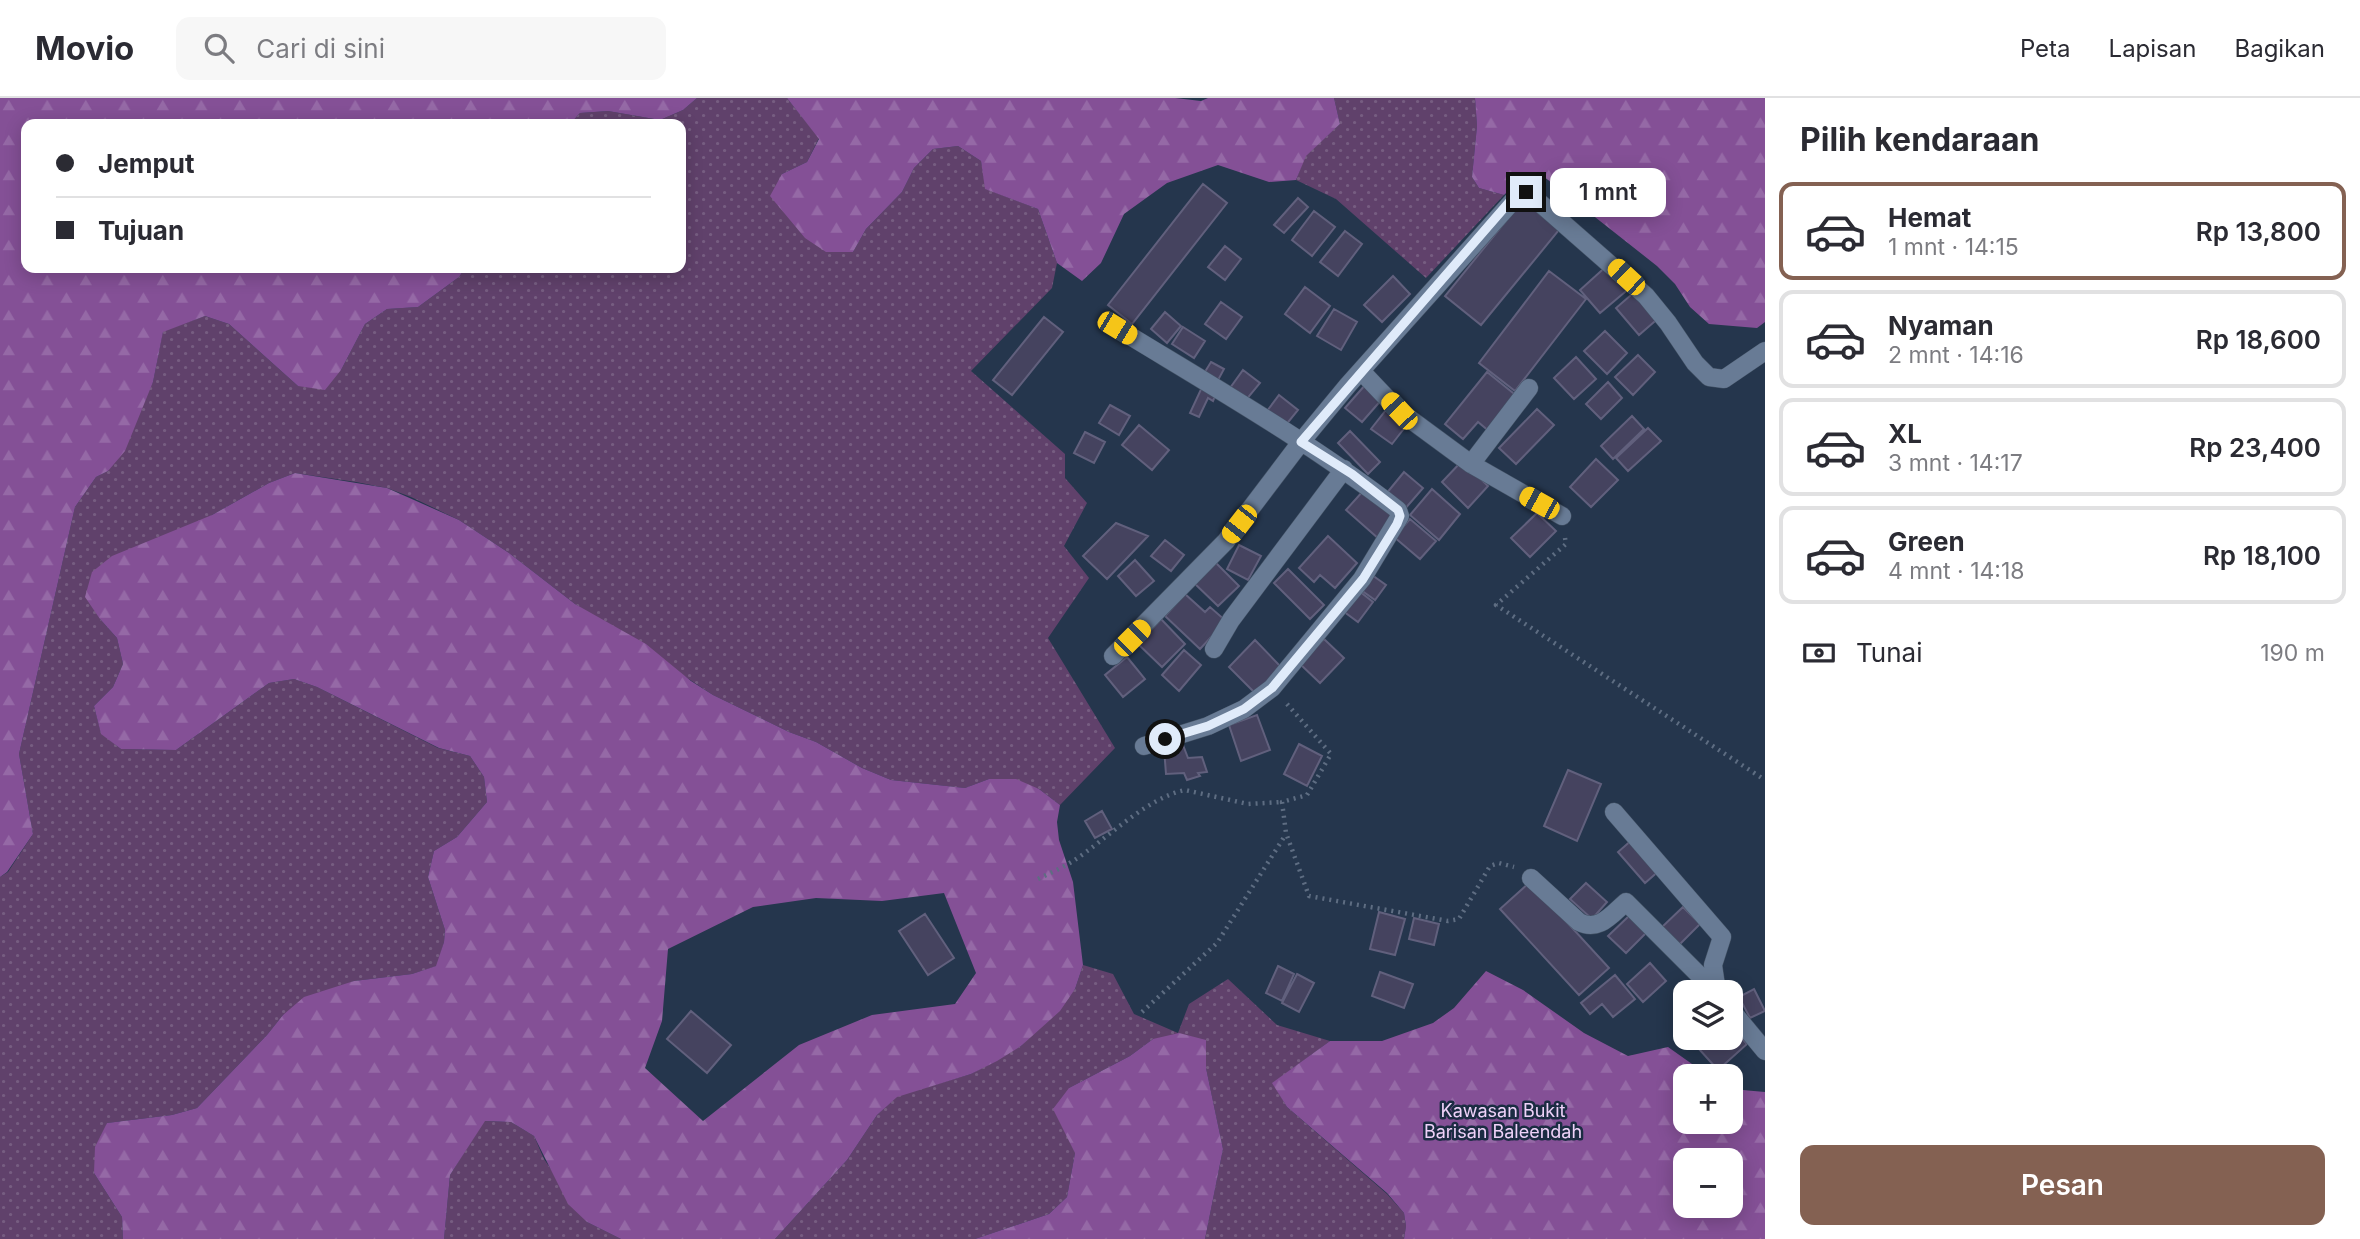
<!DOCTYPE html>
<html lang="id">
<head>
<meta charset="utf-8">
<style>
  :root { --surface:#fff; --page:#f7f7f7; --text:#2b2b33; --muted:#7c7c81; --line:#e1e1e2; --accent:#846152 }
  body { margin:0; font-family:Inter,sans-serif; background:var(--page); color:var(--text); height:100vh; display:flex; flex-direction:column; font-size:26px; white-space:nowrap }
  * { box-sizing:border-box; margin:0 }
  p { font-size:23px; color:var(--muted) }
  .icon { flex:none; width:38px; height:38px; fill:none; stroke:currentColor; stroke-width:2; stroke-linecap:round; stroke-linejoin:round }
  .map { position:relative; flex:1; overflow:hidden }
  .panel { display:flex; flex-direction:column; background:var(--surface); width:595px }
  .panel>* { flex:none }
  .hud { position:absolute; left:21px; top:21px; width:665px; height:154px; border-radius:14px; box-shadow:0 4px 18px #0003; display:grid; align-content:center; height:154px; padding:0 35px; background:var(--surface) }
  .controls { position:absolute; left:1673px; top:882px; display:grid; gap:14px }
  .controls a { display:grid; place-items:center; width:70px; height:70px; border-radius:14px; background:var(--surface); box-shadow:0 4px 18px #0003; font-size:35px }
  .end { position:absolute; width:32px; height:32px; margin:-16px; border:9px solid #e0ebfa; background:#111; box-shadow:0 0 0 4px #111 }
  .from { border-radius:50% }
  .bubble { position:absolute; height:49px; border-radius:14px; background:var(--surface); box-shadow:0 4px 18px #0003; font-size:23px; font-weight:600; line-height:49px; text-align:center }
  .car { position:absolute; width:21px; height:42px; margin:-21px -10px; border-radius:9px; box-shadow:0 0 5px 2px #0007; background:linear-gradient(#f5c518 24%,#345 0 40%,#f5c518 0 76%,#345 0 86%,#f5c518 0) }
  .hud b { display:flex; align-items:center; gap:24px; height:66px; font-size:26px }
  .hud b+b { border-top:2px solid var(--line) }
  .hud i { width:18px; height:18px; background:var(--text) }
  ul { padding:0; list-style:none }
  li { display:flex; align-items:center; gap:21px; height:98px; margin:0 14px 10px; padding:0 21px; border:4px solid var(--line); border-radius:14px }
  li div { flex:1 }
  li b { display:block; font-size:26px }
  li em { font-style:normal; font-weight:600 }
  li.current { border-color:var(--accent) }
  li>.icon { width:63px; height:63px; stroke-width:1.5 }
  h2 { padding:0 35px; font-size:32px; line-height:84px }
  .pay { display:flex; align-items:center; gap:18px; height:77px; padding:0 35px; font-size:26px }
  .pay p { margin-inline-start:auto }
  .action { display:flex; gap:14px; margin-top:auto; padding:14px 35px }
  .action a { flex:1; height:80px; border-radius:14px; background:var(--accent); color:#fff; font-size:28px; font-weight:600; line-height:80px; text-align:center }
  header { display:flex; align-items:center; gap:42px; box-sizing:border-box; height:98px; padding:0 35px; background:var(--surface); border-bottom:2px solid var(--line) }
  header strong { font-size:33px }
  nav { display:flex; gap:38px; margin-inline-start:auto; font-size:24px }
  .search { width:490px; height:63px; background:var(--page); display:flex; align-items:center; gap:18px; box-sizing:border-box; padding:0 24px; border-radius:14px; color:var(--muted); font-size:26px }
  main { display:flex; flex:1; min-height:0 }
  .map>svg:first-child { display:block }
</style>
</head>
<body>
<header>
<strong>Movio</strong>
<div class="search"><svg class="icon" aria-label="search" viewBox="0 0 24 24"><circle cx="10" cy="10" r="6"/><path d="M15 15l6 6"/></svg>Cari di sini</div>
<nav><a>Peta</a><a>Lapisan</a><a>Bagikan</a></nav>
</header>
<main>
<div class="map">
<svg width="1765" height="1141" viewBox="0 0 1765 1141">
  <defs>
    <pattern id="grass-dots" width="8" height="8" patternUnits="userSpaceOnUse" patternTransform="scale(1.75)"><rect width="8" height="8" fill="#60416b"/><path d="M2 2h.1M6 6h.1" fill="none" stroke="#765d81" stroke-width="1.8" stroke-linecap="round"/></pattern>
    <pattern id="forest-firs" width="22" height="20" patternUnits="userSpaceOnUse" patternTransform="scale(1.75)"><rect width="22" height="20" fill="#845096"/><path d="M5 1l3.5 6h-7zM16 11l3.5 6h-7z" fill="#9569a6"/></pattern>
  </defs>
  <rect width="100%" height="100%" fill="#25364d"/>
  <path fill="url(#grass-dots)" d="M697 0H787L819 40 807 64 782 76 853 154 866 131 902 94 914 70 933 51 958 48 981 63 986 91 1038 111 1057 165 1052 190 971 273 1065 356V380L1087 405 1064 448 1089 480 1048 540 1115 650 1060 707 1039 691 989 681 965 690 891 682 862 670 816 644 789 634 713 597 575 506 509 455 459 422 411 399 387 390 356 384 295 375 269 385 212 417 100 521 117 540 123 566 113 589 94 608 101 635 121 651 176 652 269 585 294 581 317 589 438 650 470 658 484 679 487 704 457 739 434 753 428 779 445 832 444 844 437 868 412 876 354 883 283 917 267 937 197 1010 172 1017 107 1025 94 1075 122 1119 123 1141H0V779L8 774 33 736 19 656 75 409 96 379 108 373 153 284 163 233 205 218 229 226 298 288 341 272 365 226 387 211 418 209 459 179 465 170H681V26H570L580 15 608 13 660 22 683 12Z
    M1334 0H1475L1477 28 1472 79 1479 90 1504 97 1426 180 1336 101 1296 82 1305 58 1340 26Z
    M1083 867 1113 876 1134 916 1178 935 1189 906 1228 881 1277 927 1330 943 1273 985 1287 1009 1387 1096 1404 1115 1406 1128 1404 1141H1205L1223 1051 1206 970V943L1153 941 1130 958 1069 990 1075 1055 1067 1099 1049 1116 975 1141H775L847 1062 877 1017 897 998 971 976 1021 948 1075 891Z
    M484 1023 511 1024 534 1038 544 1061 587 1124 621 1141H444L450 1077Z"/>
  <path fill="url(#forest-firs)" fill-rule="evenodd" d="M0 0H697L683 12 660 22 608 13 580 15 570 26H26V170H465L459 179 418 209 387 211 365 226 341 272 325 292 298 288 229 226 205 218 163 234 153 284 125 353 108 373 96 379 75 409 19 656 33 736 7 774 0 779Z
    M787 0H1175L1201 3 1208 0H1334L1340 26 1306 58 1296 82 1269 84 1218 67 1167 85 1124 116 1101 165 1082 183 1057 165 1038 111 985 91 981 63 958 48 933 51 914 70 902 94 866 131 853 154H826L805 140 770 98 782 76 807 64 819 41Z
    M1475 0H1765V224L1757 230 1709 226 1690 209 1675 186 1657 168 1543 78 1522 80 1504 97 1479 90 1472 79 1477 28Z
    M295 375 387 390 459 422 509 455 575 506 646 546 691 583 713 597 789 634 816 644 862 670 891 682 965 690 989 681H1016L1039 691 1060 707 1057 724 1059 742 1073 784 1083 867 1075 891 1060 913 1021 948 997 963 971 976 897 999 877 1017 847 1062 775 1141H621L587 1124 568 1106 534 1038 511 1024 485 1023 450 1077 444 1141H123L122 1119 94 1075 95 1049 107 1025 172 1017 197 1010 267 937 283 917 304 899 354 883 412 876 436 868 444 844 445 832 428 779 434 753 457 739 487 704 484 679 470 658 439 650 317 589 294 581 269 585 176 652 121 651 101 636 94 608 113 589 123 566 117 540 100 521 85 499 92 474 112 458 212 417 269 385ZM944 795 976 875 955 906 872 917 799 947 703 1023 645 970 662 923 668 851 753 809 816 800 882 803Z
    M1486 873 1523 892 1584 935 1628 958 1668 949 1709 978H1685V1024H1731V991L1765 994V1141H1404L1406 1128 1404 1115 1387 1095 1287 1009 1272 985 1330 943H1382L1433 925 1454 910ZM1731 1062V1108H1685V1062Z
    M1179 935 1206 942V970L1223 1051 1205 1141H975L1049 1116 1067 1099 1075 1055 1053 1011 1069 990 1130 958 1153 941Z"/>
  <path fill="#45435f" stroke="#61607d" stroke-width="2" d="M1203 86 1227 105 1132 226 1108 207Z
    M1298 100 1308 109 1284 135 1274 127Z
    M1523 102 1559 132 1481 227 1445 198Z
    M1314 113 1335 129 1312 158 1292 142Z
    M1345 133 1362 146 1338 178 1320 164Z
    M1225 148 1241 161 1225 182 1208 169Z
    M1610 165 1631 189 1600 215 1580 192Z
    M1549 173 1586 201 1515 293 1479 265Z
    M1393 178 1410 196 1382 224 1364 207Z
    M1305 189 1330 208 1310 235 1285 216Z
    M1638 191 1661 218 1639 237 1616 210Z
    M1221 204 1242 219 1226 241 1205 226Z
    M1334 211 1357 224 1341 252 1317 238Z
    M1165 214 1181 228 1167 245 1151 231Z
    M1044 219 1063 234 1012 297 993 282Z
    M1183 229 1205 243 1194 260 1172 246Z
    M1605 233 1627 255 1607 276 1584 253Z
    M1638 257 1655 274 1633 297 1615 279Z
    M1576 259 1596 281 1574 301 1554 280Z
    M1211 264 1224 271 1217 284 1203 277Z
    M1243 272 1260 285 1246 302 1230 290Z
    M1487 274 1518 299 1490 334 1478 324 1463 341 1445 326Z
    M1608 284 1622 300 1601 321 1586 306Z
    M1366 286 1383 300 1362 324 1345 310Z
    M1203 287 1217 293 1213 303 1208 300 1199 319 1190 315Z
    M1279 297 1298 312 1285 328 1267 313Z
    M1110 307 1130 318 1119 337 1099 325Z
    M1537 311 1554 327 1516 366 1499 350Z
    M1386 312 1406 328 1392 346 1371 331Z
    M1632 318 1644 331 1613 361 1601 348Z
    M1139 327 1169 352 1152 372 1122 347Z
    M1648 330 1661 343 1628 373 1616 360Z
    M1350 333 1380 364 1368 376 1338 345Z
    M1085 334 1105 344 1094 365 1074 355Z
    M1596 361 1618 382 1591 409 1570 389Z
    M1462 363 1488 388 1468 410 1442 384Z
    M1404 374 1423 390 1404 412 1386 396Z
    M1432 391 1460 416 1439 442 1410 417Z
    M1364 392 1396 421 1379 441 1346 412Z
    M1537 415 1556 433 1530 459 1511 440Z
    M1410 421 1436 443 1420 461 1394 439Z
    M1116 425 1148 438 1107 481 1083 458Z
    M1328 438 1357 465 1335 490 1320 477 1314 484 1299 470Z
    M1165 442 1184 457 1171 473 1151 458Z
    M1239 447 1261 458 1248 482 1227 471Z
    M1135 462 1154 483 1136 498 1118 478Z
    M1214 463 1239 488 1218 508 1194 485Z
    M1288 471 1324 507 1310 521 1274 485Z
    M1372 477 1386 487 1375 502 1361 492Z
    M1359 493 1373 504 1358 524 1343 513Z
    M1185 496 1205 514 1210 509 1226 523 1200 551 1165 518Z
    M1161 521 1185 546 1162 569 1138 546Z
    M1324 541 1344 560 1320 585 1300 566Z
    M1255 542 1281 569 1255 595 1229 569Z
    M1184 552 1201 567 1179 593 1162 577Z
    M1127 559 1145 581 1123 599 1105 577Z
    M1257 617 1270 652 1241 663 1229 627Z
    M1299 646 1322 658 1307 688 1284 676Z
    M1183 647 1188 660 1202 659 1207 674 1198 675 1200 678 1187 682 1184 675 1166 676 1164 650Z
    M1568 672 1601 686 1577 743 1544 728Z
    M1102 713 1112 731 1095 740 1085 723Z
    M1633 741 1660 772 1645 785 1618 754Z
    M1530 784 1609 870 1579 897 1500 811Z
    M1586 785 1607 804 1592 821 1570 801Z
    M1683 809 1700 826 1679 847 1662 829Z
    M1379 814 1405 821 1395 857 1370 851Z
    M925 816 954 860 928 877 899 833Z
    M1630 817 1647 834 1626 855 1608 838Z
    M1414 820 1439 826 1434 847 1409 841Z
    M1650 865 1666 883 1643 904 1627 886Z
    M1278 868 1294 876 1282 903 1266 895Z
    M1380 874 1413 886 1404 910 1372 898Z
    M1297 876 1314 885 1299 914 1282 905Z
    M1615 877 1635 901 1613 919 1602 906 1590 916 1581 905Z
    M1754 891 1765 913 1750 920 1739 899Z
    M691 913 731 947 707 975 667 941Z
    M1731 928 1747 946 1718 972 1689 940H1731Z"/>
  <g fill="none" stroke-linecap="round" stroke-linejoin="round">
    <g stroke="#445366" stroke-width="19">
      <path id="minor" d="M1117 230C1212 288 1310 344 1398 412L1400 418 1362 481 1272 590 1244 611 1208 628 1144 648
        M1362 274 1399 313 1471 366 1562 418
        M1471 366 1529 290
        M1214 551 1231 522 1344 371
        M1113 558 1226 443 1301 344 1348 287 1519 96 1526 94 1532 98 1646 198 1668 225 1695 265 1709 279 1724 281 1765 253
        M1614 714 1722 839 1713 867 1717 894
        M1531 780 1579 824C1599 834 1611 817 1626 804L1716 894
        M1731 912 1765 953"/>
    </g>
    <path stroke="#5e6d82" stroke-width="4.5" stroke-dasharray="2 5" stroke-linecap="butt" d="M1565 440 1566 446 1496 507 1765 682
      M1287 606 1331 656 1307 697 1282 704 1286 735 1309 798 1448 823 1459 821 1490 768 1499 765 1514 769
      M1038 781C1050 775 1062 770 1073 763 1106 742 1146 700 1185 692L1248 706 1282 704
      M1142 914 1217 845 1286 736"/>
    <use href="#minor" stroke="#687b95" stroke-width="18"/>
  </g>
  <g fill="none" stroke-linecap="round" stroke-linejoin="round">
    <path stroke="#e0ebfa" stroke-width="9" d="M1165 641 1208 628 1244 611 1272 590 1363 481 1397 426 1400 418 1398 412 1352 376 1301 344 1511 102 1526 94"/>
  </g>
  <g text-anchor="middle" dominant-baseline="central" stroke-width="5" stroke-linejoin="round" paint-order="stroke">
    <g font-size="18" fill="#efd2f9" stroke="#1b2c42">
      <text x="1503" y="1012">Kawasan Bukit<tspan x="1503" dy="21">Barisan Baleendah</tspan></text>
    </g>
  </g>
</svg>
<div class="controls">
<a><svg class="icon" aria-label="layers" viewBox="0 0 24 24"><path d="M12 4l9 5-9 5-9-5zM3 14l9 5 9-5"/></svg></a>
<a>+</a>
<a>−</a>
</div>
<i class="end from" style="left:1165px;top:641px"></i>
<i class="end" style="left:1526px;top:94px"></i>
<div class="bubble" style="left:1550px;top:70px;width:116px">1 mnt</div>
<i class="car" style="left:1626px;top:179px;rotate:313deg"></i>
<i class="car" style="left:1117px;top:230px;rotate:121deg"></i>
<i class="car" style="left:1399px;top:313px;rotate:317deg"></i>
<i class="car" style="left:1539px;top:405px;rotate:299deg"></i>
<i class="car" style="left:1239px;top:426px;rotate:218deg"></i>
<i class="car" style="left:1132px;top:540px;rotate:45deg"></i>
<div class="hud">
<b><i class="from"></i>Jemput</b>
<b><i></i>Tujuan</b>
</div>
</div>
<section class="panel">
<h2>Pilih kendaraan</h2>
<ul>
<li class="current"><svg class="icon" aria-label="car" viewBox="0 0 24 24"><path d="M5 17H2v-5l4-1 3-4h7l3 4 3 1v5h-3M9 17h6M6 11h13"/><circle cx="7" cy="17" r="2"/><circle cx="17" cy="17" r="2"/></svg><div><b>Hemat</b><p>1 mnt · 14:15</p></div><em>Rp 13,800</em></li>
<li><svg class="icon" aria-label="car" viewBox="0 0 24 24"><path d="M5 17H2v-5l4-1 3-4h7l3 4 3 1v5h-3M9 17h6M6 11h13"/><circle cx="7" cy="17" r="2"/><circle cx="17" cy="17" r="2"/></svg><div><b>Nyaman</b><p>2 mnt · 14:16</p></div><em>Rp 18,600</em></li>
<li><svg class="icon" aria-label="car" viewBox="0 0 24 24"><path d="M5 17H2v-5l4-1 3-4h7l3 4 3 1v5h-3M9 17h6M6 11h13"/><circle cx="7" cy="17" r="2"/><circle cx="17" cy="17" r="2"/></svg><div><b>XL</b><p>3 mnt · 14:17</p></div><em>Rp 23,400</em></li>
<li><svg class="icon" aria-label="car" viewBox="0 0 24 24"><path d="M5 17H2v-5l4-1 3-4h7l3 4 3 1v5h-3M9 17h6M6 11h13"/><circle cx="7" cy="17" r="2"/><circle cx="17" cy="17" r="2"/></svg><div><b>Green</b><p>4 mnt · 14:18</p></div><em>Rp 18,100</em></li>
</ul>
<div class="pay"><svg class="icon" aria-label="cash" viewBox="0 0 24 24"><path d="M3 7h18v10H3z"/><circle cx="12" cy="12" r="2"/></svg>Tunai<p>190 m</p></div>
<div class="action"><a>Pesan</a></div>
</section>
</main>
</body>
</html>
